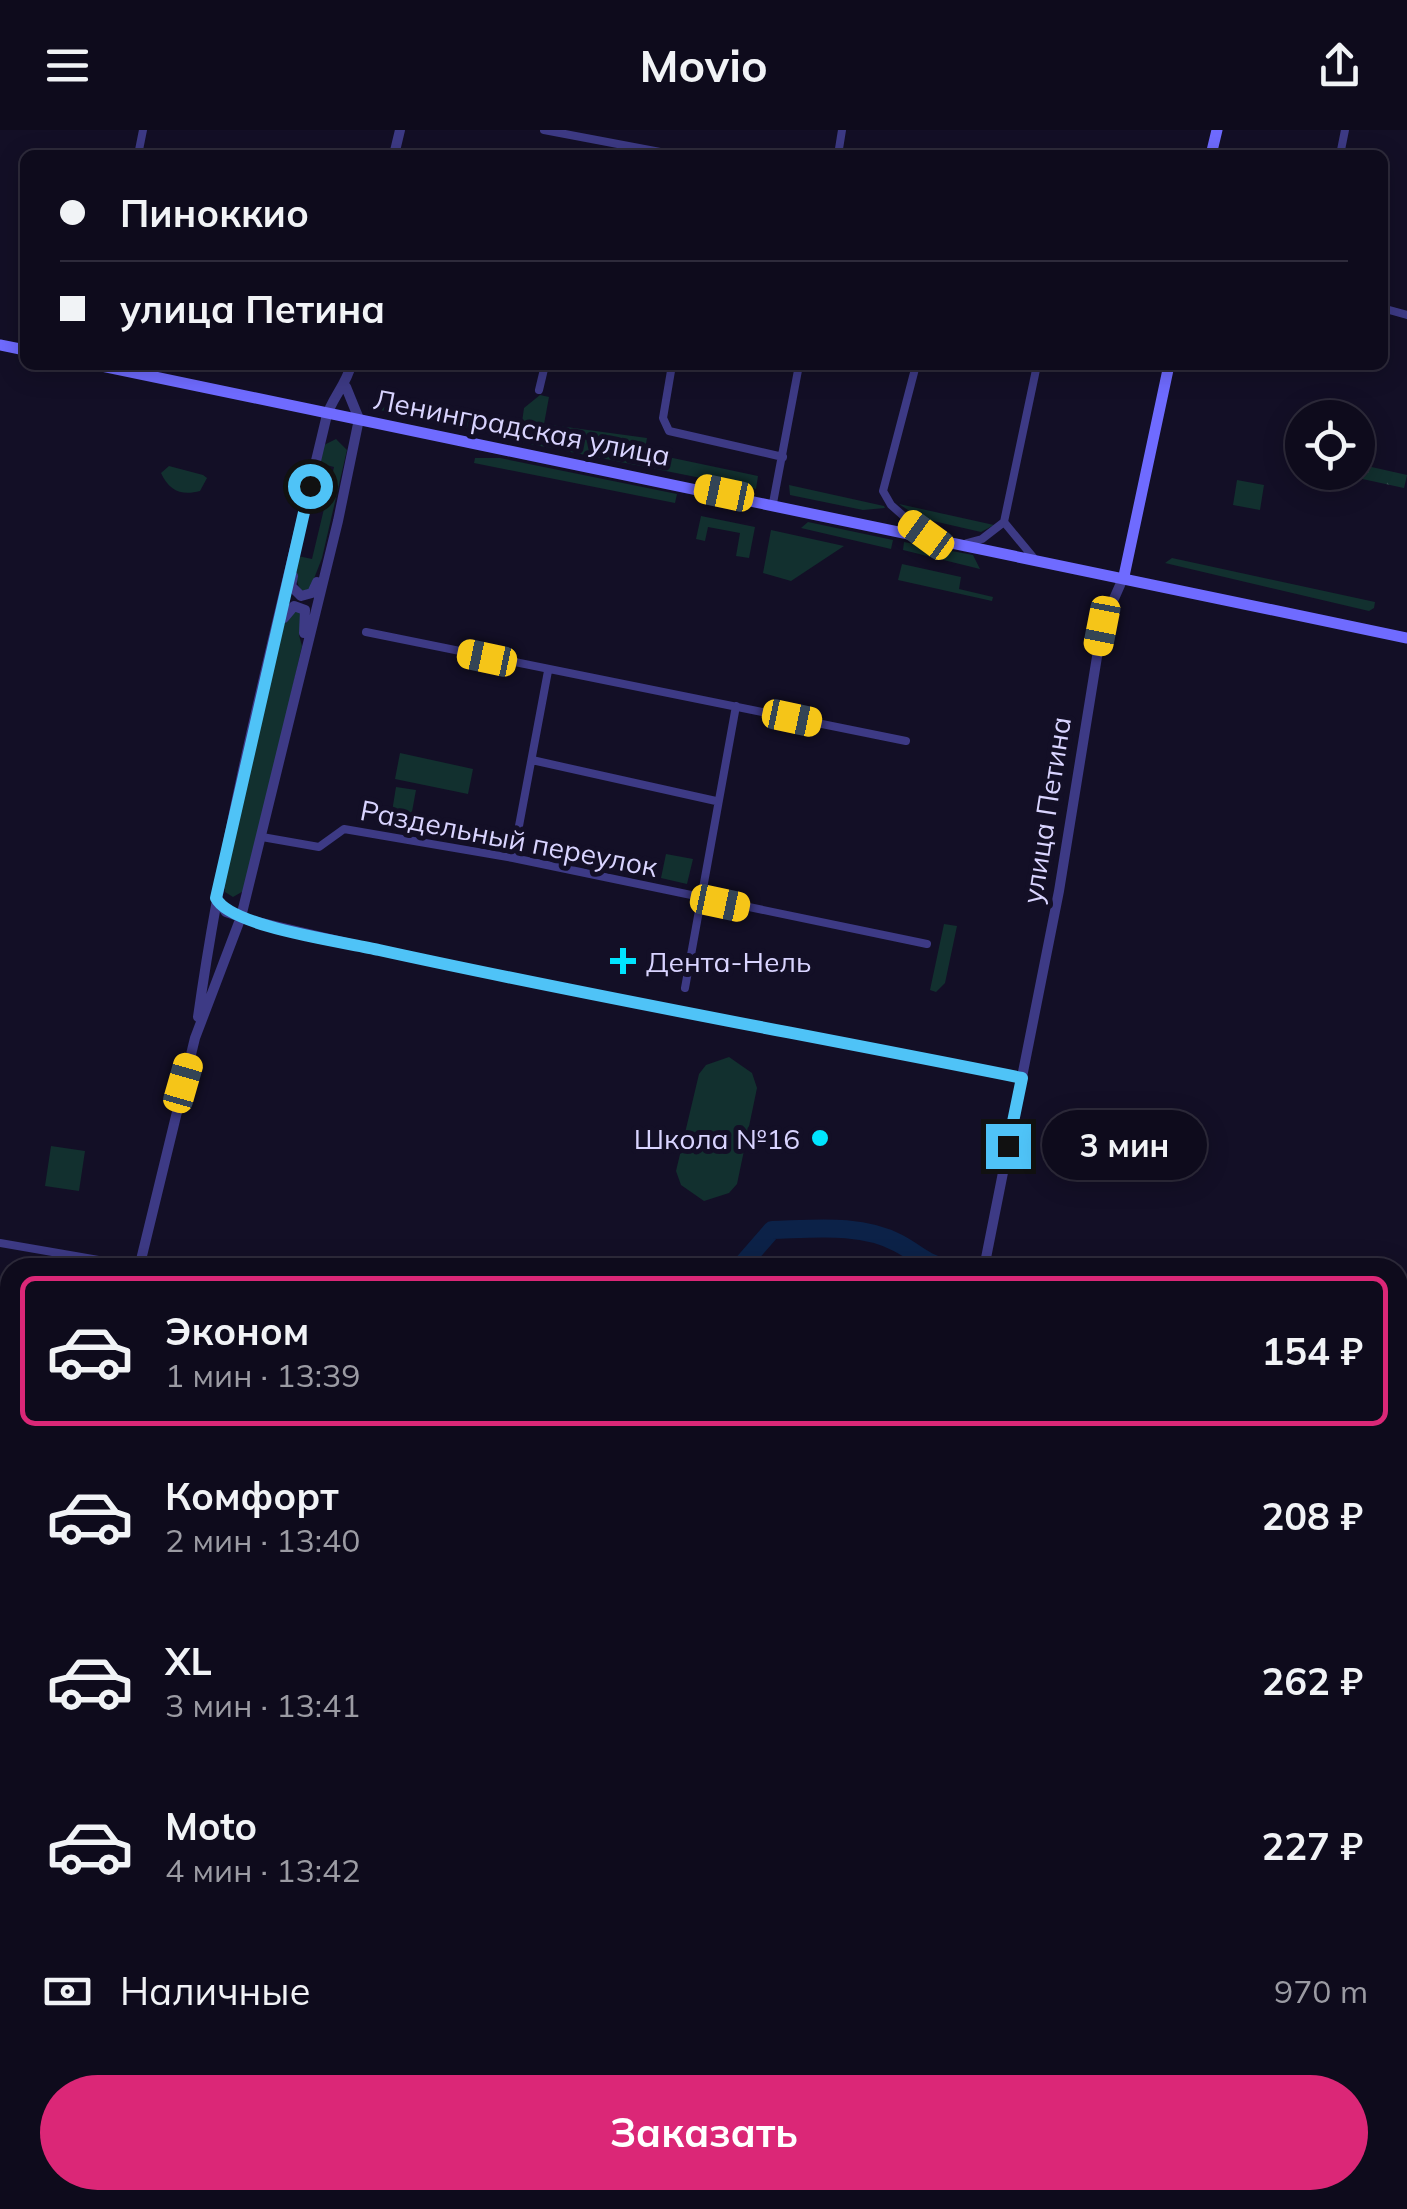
<!DOCTYPE html>
<html lang="ru">
<head>
<meta charset="utf-8">
<style>
  :root { --surface:#0e0b1c; --page:#1c1929; --text:#f1f3f6; --muted:#9b9ba3; --line:#2e2b3b; --accent:#db2777 }
  body { margin:0; font-family:Mulish,sans-serif; background:var(--page); color:var(--text); height:100vh; display:flex; flex-direction:column; font-size:38px; white-space:nowrap }
  * { box-sizing:border-box; margin:0 }
  p { font-size:32px; color:var(--muted) }
  .icon { flex:none; width:55px; height:55px; fill:none; stroke:currentColor; stroke-width:2; stroke-linecap:round; stroke-linejoin:round }
  .map { position:relative; flex:1; overflow:hidden }
  .side { position:absolute; left:0px; top:1128px; width:1408px; height:952px; display:flex; flex-direction:column; background:var(--surface); border-radius:30px 30px 0 0; box-shadow:0 5px 25px #0003,0 0 0 2px var(--line) }
  .side>* { flex:none }
  .hud { position:absolute; left:20px; top:20px; width:1368px; height:220px; border-radius:15px; box-shadow:0 5px 25px #0003,0 0 0 2px var(--line); display:grid; align-content:center; height:220px; padding:0 40px; background:var(--surface) }
  .buttons { position:absolute; left:1285px; top:270px; display:grid; gap:20px }
  .buttons a { display:grid; place-items:center; width:90px; height:90px; border-radius:50%; background:var(--surface); box-shadow:0 5px 25px #0003,0 0 0 2px var(--line); font-size:50px }
  .end { position:absolute; width:45px; height:45px; margin:-22px; border:12px solid #4fc3f7; background:#111; box-shadow:0 0 0 5px #111 }
  .from { border-radius:50% }
  .bubble { position:absolute; height:70px; border-radius:35px; background:var(--surface); box-shadow:0 5px 25px #0003,0 0 0 2px var(--line); font-size:32px; font-weight:700; line-height:70px; text-align:center }
  .car { position:absolute; width:30px; height:60px; margin:-30px -15px; border-radius:12px; box-shadow:0 0 8px 2px #0007; background:linear-gradient(#f5c518 24%,#345 0 40%,#f5c518 0 76%,#345 0 86%,#f5c518 0) }
  .hud b { display:flex; align-items:center; gap:35px; height:95px; font-size:38px }
  .hud b+b { border-top:2px solid var(--line) }
  .hud i { width:25px; height:25px; background:var(--text) }
  ul { padding:18px 0 0; list-style:none }
  li { display:flex; align-items:center; gap:30px; height:150px; margin:0 20px 15px; padding:0 20px; border:5px solid transparent; border-radius:15px }
  li div { flex:1 }
  li b { display:block; font-size:38px }
  li em { font-style:normal; font-weight:700 }
  li.current { border-color:var(--accent) }
  li>.icon { width:90px; height:90px; stroke-width:1.5 }
  .pay { display:flex; align-items:center; gap:25px; height:110px; padding:0 40px; font-size:38px }
  .pay p { margin-inline-start:auto }
  .action { display:flex; gap:20px; margin-top:auto; padding:20px 40px }
  .action a { flex:1; height:115px; border-radius:60px; background:var(--accent); color:#fff; font-size:40px; font-weight:700; line-height:115px; text-align:center }
  header { display:flex; justify-content:space-between; align-items:center; height:130px; padding:0 40px; background:var(--surface); font-size:45px; font-weight:700 }
  .map>svg:first-child { display:block }
</style>
</head>
<body>
<header><svg class="icon" aria-label="menu" viewBox="0 0 24 24"><path d="M4 6h16M4 12h16M4 18h16"/></svg>Movio<svg class="icon" aria-label="share" viewBox="0 0 24 24"><path d="M12 15V3M7 8l5-5 5 5M5 13v7h14v-7"/></svg></header>
<div class="map">
<svg width="1407" height="2079" viewBox="0 0 1407 2079">
  <defs>
    <pattern id="forest-firs" width="22" height="20" patternUnits="userSpaceOnUse" patternTransform="scale(2.5)"><rect width="22" height="20" fill="#12302f"/><path d="M5 1l3.5 6h-7zM16 11l3.5 6h-7z" fill="#344d4e"/></pattern>
  </defs>
  <rect width="100%" height="100%" fill="#130f26"/>
  <path fill="#12302f" d="M540 265 549 267 544 294 647 308 645 319 522 292 524 278Z
    M382 269 474 287 482 301 380 280Z
    M492 290 758 346 756 359 505 309Z
    M336 309 347 320 322 428 310 459 302 461C294 452 296 437 298 426L312 429 334 337 319 333 324 315Z
    M475 328H500L677 364 675 373 474 333Z
    M169 336 203 345 207 348 200 361C182 366 169 361 161 343Z
    M1237 350 1264 355 1260 380 1233 375Z
    M789 355 884 376 885 378 863 380 790 365Z
    M899 374 994 395 981 402 920 388Z
    M701 386 755 397 749 428 736 426 740 403 708 397 705 411 696 409Z
    M808 392 893 410 891 419 801 398Z
    M771 400 844 416 791 451 763 443Z
    M904 412 973 425 980 439 903 420Z
    M1172 428 1375 472 1374 478 1369 481 1165 433Z
    M902 434 961 447 959 459 993 467 992 471 898 450Z
    M298 480 304 487 299 505 302 516 247 759 233 767 225 762 223 752 276 515 288 485Z
    M400 623 473 639 468 664 395 649Z
    M396 657 416 660 409 698 390 694Z
    M666 724 693 729 687 754 661 748Z
    M944 794 957 796 945 853 936 862 930 860Z
    M729 927 752 943 757 958 737 1054 729 1063 704 1071 681 1055 676 1041 699 944 706 935Z
    M51 1016 85 1021 79 1061 45 1056Z"/>
  <path fill="url(#forest-firs)" d="M1358 334 1407 345 1404 358 1335 343 1358 342Z"/>
  <g fill="none" stroke-linecap="round" stroke-linejoin="round">
    <path stroke="#0c2248" stroke-width="18" d="M739 1138 772 1100C812 1099 861 1093 898 1113 919 1124 922 1132 947 1138
      M0 1336 10 1334
      M1398 1397 1407 1395"/>
    <path stroke="#3d3a85" stroke-width="8" d="M544 0 676 25
      M138 25 143 0
      M838 25 842 0
      M1340 25 1345 0
      M1382 178 1407 185
      M672 235 663 288 669 301 783 327
      M916 235 883 361 891 375 925 405
      M539 260 545 235
      M773 373 799 235
      M1004 392 1033 427
      M967 413 982 409 1004 392 1037 235
      M366 502 906 611
      M532 630 716 671
      M262 707 319 717 344 699 513 728 927 814
      M513 728 548 541
      M241 787 410 827 1023 948
      M685 858 736 576
      M0 1113 139 1137
      M1398 1260 1407 1255
      M1186 2070V2079"/>
    <path stroke="#3d3a85" stroke-width="10" d="M394 25 400 0
      M293 446 291 456 301 466 312 463 317 452
      M284 488 294 476 305 480 304 503
      M216 768 226 782 241 787
      M198 887C226 686 279 487 326 289 330 270 346 256 351 235
      M139 1138 195 908 241 787 338 391 359 289 346 257
      M984 1138 1059 761 1102 496 1124 446
      M55 2070 56 2079
      M794 2079 796 2070"/>
    <path stroke="#6f6bff" stroke-width="11" d="M1211 25 1217 0
      M0 215 25 220
      M97 235 1407 508
      M1124 446 1169 235"/>
    <path stroke="#00e5ff" stroke-width="2.5" stroke-dasharray="15 12" stroke-linecap="butt" d="M1398 1676 1407 1678
      M1398 1778 1407 1777
      M1398 1917H1407"/>
  </g>
  <g fill="none" stroke-linecap="round" stroke-linejoin="round">
    <path stroke="#4fc3f7" stroke-width="12" d="M310 356 216 768C230 797 345 812 379 820 593 867 808 905 1022 948L1008 1016"/>
  </g>
  <g fill="#00e5ff" stroke="#130f26" stroke-width="4">
    <path d="M618 816h10v10h10v10h-10v10h-10v-10h-10v-10h10z"/>
    <circle cx="820" cy="1008" r="10"/>
  </g>
  <g text-anchor="middle" dominant-baseline="central" stroke-width="10" stroke-linejoin="round" paint-order="stroke">
    <g font-size="28" fill="#d9d4ff" stroke="#130f26">
      <text transform="translate(522 297) rotate(11)">Ленинградская улица</text>
      <text transform="translate(1046 680) rotate(-81)">улица Петина</text>
      <text transform="translate(509 708) rotate(11)">Раздельный переулок</text>
    </g>
    <g font-size="28" fill="#d9d4ff" stroke="#130f26" text-anchor="start">
      <text x="646" y="831">Дента-Нель</text>
      <text x="800" y="1008" text-anchor="end">Школа №16</text>
    </g>
  </g>
</svg>
<div class="buttons">
<a><svg class="icon" aria-label="locate" viewBox="0 0 24 24"><circle cx="12" cy="12" r="6"/><path d="M12 2v4M12 18v4M2 12h4M18 12h4"/></svg></a>
</div>
<i class="end from" style="left:310px;top:356px"></i>
<i class="end" style="left:1008px;top:1016px"></i>
<div class="bubble" style="left:1042px;top:980px;width:165px">3 мин</div>
<i class="car" style="left:724px;top:363px;rotate:282deg"></i>
<i class="car" style="left:926px;top:405px;rotate:306deg"></i>
<i class="car" style="left:1102px;top:496px;rotate:191deg"></i>
<i class="car" style="left:487px;top:528px;rotate:282deg"></i>
<i class="car" style="left:792px;top:588px;rotate:102deg"></i>
<i class="car" style="left:720px;top:773px;rotate:102deg"></i>
<i class="car" style="left:183px;top:953px;rotate:16deg"></i>
<div class="hud">
<b><i class="from"></i>Пиноккио</b>
<b><i></i>улица Петина</b>
</div>
<section class="side">
<ul>
<li class="current"><svg class="icon" aria-label="car" viewBox="0 0 24 24"><path d="M5 17H2v-5l4-1 3-4h7l3 4 3 1v5h-3M9 17h6M6 11h13"/><circle cx="7" cy="17" r="2"/><circle cx="17" cy="17" r="2"/></svg><div><b>Эконом</b><p>1 мин · 13:39</p></div><em>154 ₽</em></li>
<li><svg class="icon" aria-label="car" viewBox="0 0 24 24"><path d="M5 17H2v-5l4-1 3-4h7l3 4 3 1v5h-3M9 17h6M6 11h13"/><circle cx="7" cy="17" r="2"/><circle cx="17" cy="17" r="2"/></svg><div><b>Комфорт</b><p>2 мин · 13:40</p></div><em>208 ₽</em></li>
<li><svg class="icon" aria-label="car" viewBox="0 0 24 24"><path d="M5 17H2v-5l4-1 3-4h7l3 4 3 1v5h-3M9 17h6M6 11h13"/><circle cx="7" cy="17" r="2"/><circle cx="17" cy="17" r="2"/></svg><div><b>XL</b><p>3 мин · 13:41</p></div><em>262 ₽</em></li>
<li><svg class="icon" aria-label="car" viewBox="0 0 24 24"><path d="M5 17H2v-5l4-1 3-4h7l3 4 3 1v5h-3M9 17h6M6 11h13"/><circle cx="7" cy="17" r="2"/><circle cx="17" cy="17" r="2"/></svg><div><b>Moto</b><p>4 мин · 13:42</p></div><em>227 ₽</em></li>
</ul>
<div class="pay"><svg class="icon" aria-label="cash" viewBox="0 0 24 24"><path d="M3 7h18v10H3z"/><circle cx="12" cy="12" r="2"/></svg>Наличные<p>970 m</p></div>
<div class="action"><a>Заказать</a></div>
</section>
</div>
</body>
</html>
